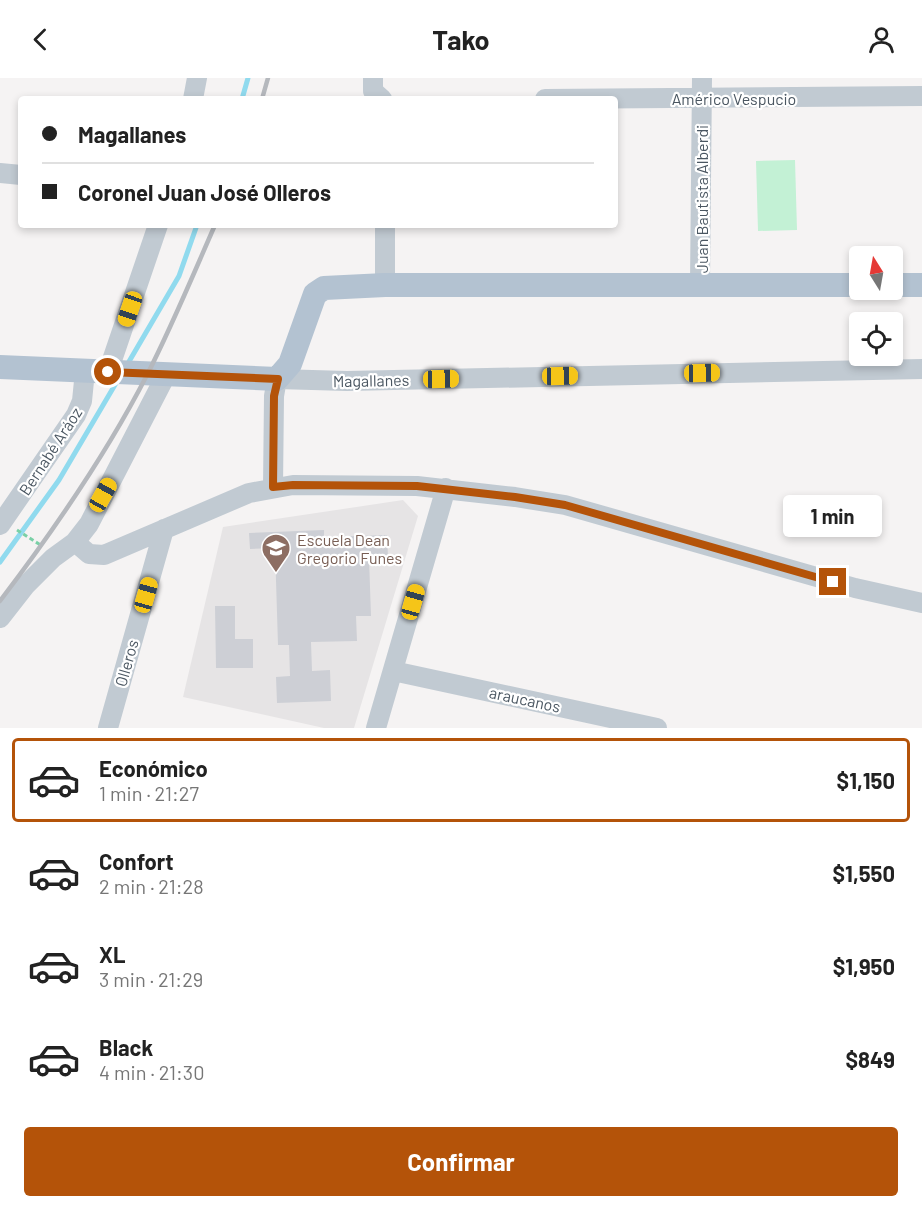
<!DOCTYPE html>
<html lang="es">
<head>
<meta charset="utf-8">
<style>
  :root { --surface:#fff; --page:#f2f2f2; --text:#222; --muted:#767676; --line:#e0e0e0; --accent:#b45309 }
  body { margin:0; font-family:Barlow,sans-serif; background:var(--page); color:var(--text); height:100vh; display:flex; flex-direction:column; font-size:22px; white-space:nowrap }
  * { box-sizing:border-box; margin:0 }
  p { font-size:20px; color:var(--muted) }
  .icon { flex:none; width:33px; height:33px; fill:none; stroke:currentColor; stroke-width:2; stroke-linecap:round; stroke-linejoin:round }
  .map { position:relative; height:650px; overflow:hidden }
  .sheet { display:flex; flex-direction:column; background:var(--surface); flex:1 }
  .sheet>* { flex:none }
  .hud { position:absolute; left:18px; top:18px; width:600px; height:132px; border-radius:6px; box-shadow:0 3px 9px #0003; display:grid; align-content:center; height:132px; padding:0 24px; background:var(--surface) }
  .needle { width:39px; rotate:349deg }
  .tools { position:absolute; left:849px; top:168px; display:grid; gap:12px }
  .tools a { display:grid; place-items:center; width:54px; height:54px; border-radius:6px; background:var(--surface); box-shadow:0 3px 9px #0003; font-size:30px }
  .end { position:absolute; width:27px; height:27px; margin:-14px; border:8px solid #b45309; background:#fff; box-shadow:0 0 0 3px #fff }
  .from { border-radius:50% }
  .bubble { position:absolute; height:42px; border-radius:6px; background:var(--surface); box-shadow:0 3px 9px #0003; font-size:20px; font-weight:700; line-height:42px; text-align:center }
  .car { position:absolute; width:18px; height:36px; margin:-18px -9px; border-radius:8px; box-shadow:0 0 4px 2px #0007; background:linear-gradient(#f5c518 24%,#345 0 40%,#f5c518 0 76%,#345 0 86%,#f5c518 0) }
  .hud b { display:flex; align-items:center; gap:21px; height:57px; font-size:22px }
  .hud b+b { border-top:2px solid var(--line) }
  .hud i { width:15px; height:15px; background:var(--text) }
  ul { padding:10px 0 0; list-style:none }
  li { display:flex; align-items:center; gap:18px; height:84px; margin:0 12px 9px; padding:0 12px; border:3px solid transparent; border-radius:6px }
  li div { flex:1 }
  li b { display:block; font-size:22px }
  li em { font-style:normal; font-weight:700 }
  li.active { border-color:var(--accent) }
  li>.icon { width:54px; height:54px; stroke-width:1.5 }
  .cta { display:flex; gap:12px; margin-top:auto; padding:12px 24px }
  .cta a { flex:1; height:69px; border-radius:6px; background:var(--accent); color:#fff; font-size:24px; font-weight:700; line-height:69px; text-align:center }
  header { display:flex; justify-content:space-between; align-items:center; height:78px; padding:0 24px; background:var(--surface); font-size:27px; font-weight:700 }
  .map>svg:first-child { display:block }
</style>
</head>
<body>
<header><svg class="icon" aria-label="back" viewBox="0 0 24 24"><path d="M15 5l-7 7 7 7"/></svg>Tako<svg class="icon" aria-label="person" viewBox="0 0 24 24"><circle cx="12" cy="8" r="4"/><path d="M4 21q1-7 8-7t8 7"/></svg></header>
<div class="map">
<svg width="922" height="650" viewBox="0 0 922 650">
  <rect width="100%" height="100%" fill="#f5f3f3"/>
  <path fill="#e6e4e5" d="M403 422 418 438 354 650H324L183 619 223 449Z"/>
  <path fill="#c3f1d5" d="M795 82 797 152 758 153 756 83Z"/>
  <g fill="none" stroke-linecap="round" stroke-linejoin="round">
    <path stroke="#90daee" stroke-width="5" d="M242 21 248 0
      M127 287 179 198 197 147
      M0 484 59 402 119 300"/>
  </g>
  <path fill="#cdcfd5" d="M324 452V459L387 457 388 479 369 480 371 538H356L357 563 311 564 312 593 330 592 331 623 277 625 276 599 290 598 289 567H278L275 470 250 471 249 455Z
    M215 528H235V561H253V590H216Z"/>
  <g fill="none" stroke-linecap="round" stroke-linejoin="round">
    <path stroke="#7ad0a6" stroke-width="3" stroke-dasharray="4.5 3" stroke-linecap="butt" d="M17 452 42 468"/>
    <path stroke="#c1cad2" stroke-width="20" d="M373 0V13L382 21
      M193 21 197 0
      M545 21 922 18
      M0 95 21 97
      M385 147V207
      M700 206 702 0
      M108 294 158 147
      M273 409 274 318 277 301 347 303 922 291
      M0 447 76 337 82 323 85 293
      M75 464 89 476 104 477 249 415 293 407 417 408 515 419 565 427 855 510 922 525
      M0 540 25 508 53 480 75 464 89 446 166 297
      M393 593 657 650
      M108 650 164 451
      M376 650 446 410"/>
    <path stroke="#b3c2d1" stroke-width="24" d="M892 207H922
      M0 289 277 301 290 286 315 216 324 210 385 207H860"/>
    <path stroke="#b5b8bd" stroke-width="4.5" d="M262 21 268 0
      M0 523C54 452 106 377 147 297 172 248 193 197 215 147"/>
  </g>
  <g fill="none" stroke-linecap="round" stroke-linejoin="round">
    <path stroke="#b45309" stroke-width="8" d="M108 294 278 301 274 318 273 409 293 407 417 408 515 419 565 427 833 504"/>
  </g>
  <defs>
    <g id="school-pin" transform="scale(1.5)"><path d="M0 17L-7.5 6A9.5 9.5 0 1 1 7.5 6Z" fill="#8d6e63" stroke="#fff"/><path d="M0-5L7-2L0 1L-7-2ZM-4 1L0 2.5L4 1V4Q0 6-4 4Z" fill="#fff"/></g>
  </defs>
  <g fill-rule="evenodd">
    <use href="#school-pin" x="276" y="470"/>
  </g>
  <g text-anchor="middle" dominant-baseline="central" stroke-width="4.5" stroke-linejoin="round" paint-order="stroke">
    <g font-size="16" fill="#4a5661" stroke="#fff">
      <text x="734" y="20">Américo Vespucio</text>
      <text transform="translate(701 121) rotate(-90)">Juan Bautista Alberdi</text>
      <text transform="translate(371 302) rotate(-1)">Magallanes</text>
      <text transform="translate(50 373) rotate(-57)">Bernabé Aráoz</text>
      <text transform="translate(126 585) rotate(-74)">Olleros</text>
      <text transform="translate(525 621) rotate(12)">araucanos</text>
    </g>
    <g font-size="16" fill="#785e54" stroke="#fff" text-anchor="start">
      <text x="297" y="461">Escuela Dean<tspan x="297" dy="18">Gregorio Funes</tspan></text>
    </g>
  </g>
</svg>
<div class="tools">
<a><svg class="needle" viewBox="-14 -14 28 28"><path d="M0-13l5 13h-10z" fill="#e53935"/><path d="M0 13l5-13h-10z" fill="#767676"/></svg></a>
<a><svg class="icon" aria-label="locate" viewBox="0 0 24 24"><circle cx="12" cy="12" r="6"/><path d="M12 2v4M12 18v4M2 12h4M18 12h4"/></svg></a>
</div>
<i class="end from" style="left:108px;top:294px"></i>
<i class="end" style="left:833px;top:504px"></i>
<div class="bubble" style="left:783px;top:417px;width:99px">1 min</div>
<i class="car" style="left:130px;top:231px;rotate:199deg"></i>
<i class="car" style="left:702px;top:295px;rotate:89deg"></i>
<i class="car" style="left:560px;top:298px;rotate:89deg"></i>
<i class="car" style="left:441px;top:301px;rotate:89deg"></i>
<i class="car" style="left:103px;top:417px;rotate:29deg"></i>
<i class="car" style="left:146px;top:517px;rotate:16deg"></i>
<i class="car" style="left:413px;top:524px;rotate:16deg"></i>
<div class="hud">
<b><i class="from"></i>Magallanes</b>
<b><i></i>Coronel Juan José Olleros</b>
</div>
</div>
<section class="sheet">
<ul>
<li class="active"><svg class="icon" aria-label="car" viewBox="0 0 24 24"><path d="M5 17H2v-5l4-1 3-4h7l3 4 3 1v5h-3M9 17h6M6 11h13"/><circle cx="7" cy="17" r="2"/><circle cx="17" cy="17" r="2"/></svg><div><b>Económico</b><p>1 min · 21:27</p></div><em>$1,150</em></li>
<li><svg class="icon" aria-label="car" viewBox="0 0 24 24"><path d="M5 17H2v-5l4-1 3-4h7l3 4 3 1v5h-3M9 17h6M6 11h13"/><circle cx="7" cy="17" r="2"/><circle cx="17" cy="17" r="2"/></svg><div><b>Confort</b><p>2 min · 21:28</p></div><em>$1,550</em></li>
<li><svg class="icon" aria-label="car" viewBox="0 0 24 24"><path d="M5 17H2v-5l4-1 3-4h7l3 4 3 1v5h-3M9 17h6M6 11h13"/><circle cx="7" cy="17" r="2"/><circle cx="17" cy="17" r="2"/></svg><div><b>XL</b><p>3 min · 21:29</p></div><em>$1,950</em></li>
<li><svg class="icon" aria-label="car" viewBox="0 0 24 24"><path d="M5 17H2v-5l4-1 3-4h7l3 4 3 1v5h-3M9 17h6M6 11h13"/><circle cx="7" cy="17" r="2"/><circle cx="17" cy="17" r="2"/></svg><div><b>Black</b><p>4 min · 21:30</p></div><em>$849</em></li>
</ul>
<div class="cta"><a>Confirmar</a></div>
</section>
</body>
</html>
